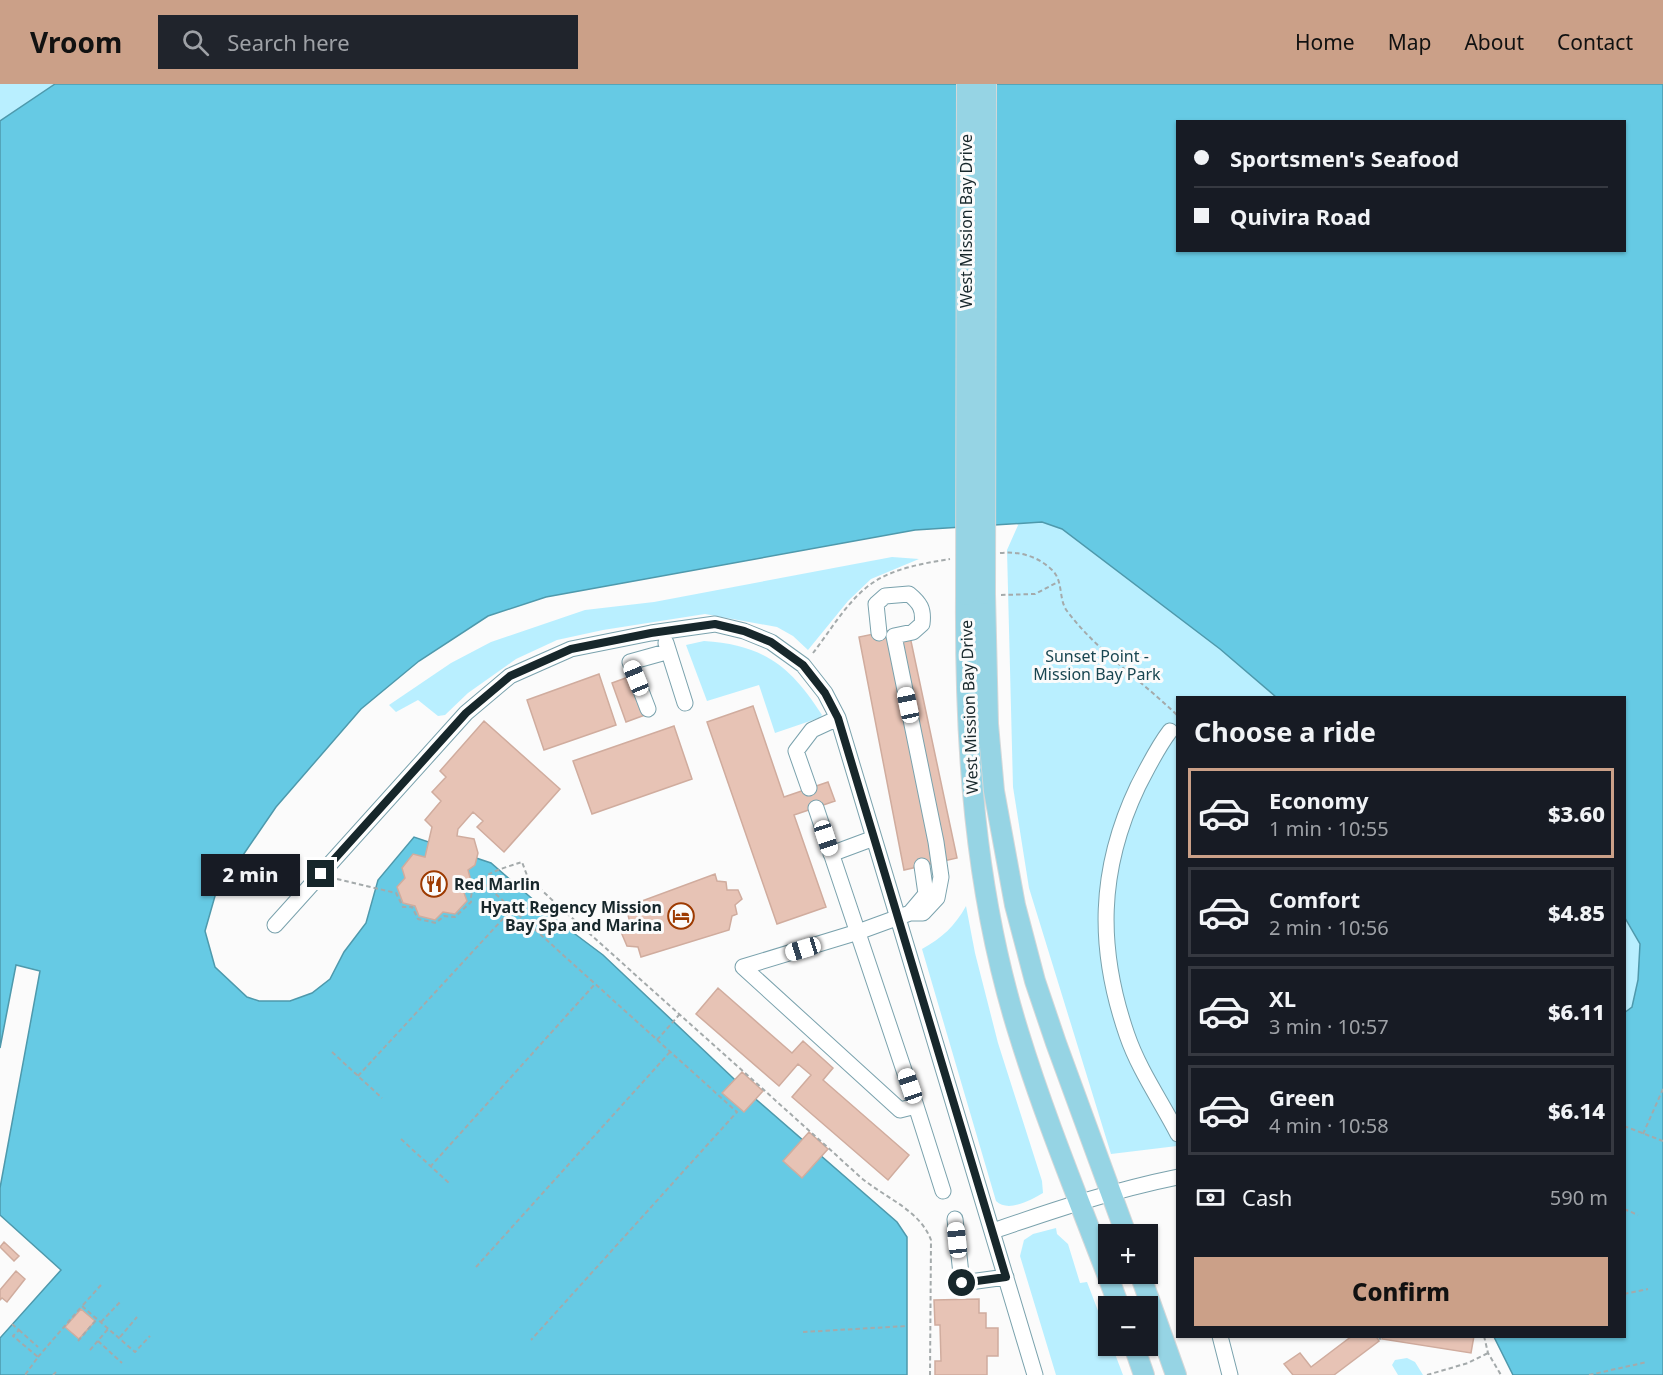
<!DOCTYPE html>
<html lang="en">
<head>
<meta charset="utf-8">
<style>
  :root { --surface:#171b24; --page:#20242c; --text:#f1f3f6; --muted:#9ea1a6; --line:#363941; --accent:#cba088 }
  body { margin:0; font-family:"Noto Sans",sans-serif; background:var(--page); color:var(--text); height:100vh; display:flex; flex-direction:column; font-size:22px; white-space:nowrap }
  * { box-sizing:border-box; margin:0 }
  p { font-size:20px; color:var(--muted) }
  .icon { flex:none; width:33px; height:33px; fill:none; stroke:currentColor; stroke-width:2; stroke-linecap:round; stroke-linejoin:round }
  .map { position:relative; flex:1; overflow:hidden }
  .sheet { position:absolute; left:1176px; top:612px; width:450px; height:642px; display:flex; flex-direction:column; background:var(--surface); border-radius:0px; box-shadow:0 2px 4px #0004 }
  .sheet>* { flex:none }
  .guide { position:absolute; left:1176px; top:36px; width:450px; height:132px; border-radius:0px; box-shadow:0 2px 4px #0004; display:grid; align-content:center; height:132px; padding:0 18px; background:var(--surface) }
  .tools { position:absolute; left:1098px; top:1140px; display:grid; gap:12px }
  .tools a { display:grid; place-items:center; width:60px; height:60px; border-radius:0px; background:var(--surface); box-shadow:0 2px 4px #0004; font-size:30px }
  .end { position:absolute; width:27px; height:27px; margin:-14px; border:8px solid #17272b; background:#fff; box-shadow:0 0 0 3px #fff }
  .from { border-radius:50% }
  .bubble { position:absolute; height:42px; border-radius:0px; background:var(--surface); box-shadow:0 2px 4px #0004; font-size:20px; font-weight:800; line-height:42px; text-align:center }
  .car { position:absolute; width:18px; height:36px; margin:-18px -9px; border-radius:8px; box-shadow:0 0 4px 2px #0007; background:linear-gradient(#fff 24%,#345 0 40%,#fff 0 76%,#345 0 86%,#fff 0) }
  .guide b { display:flex; align-items:center; gap:21px; height:57px; font-size:22px }
  .guide b+b { border-top:2px solid var(--line) }
  .guide i { width:15px; height:15px; background:var(--text) }
  ul { padding:0; list-style:none }
  li { display:flex; align-items:center; gap:18px; height:90px; margin:0 12px 9px; padding:0 6px; border:3px solid var(--line); border-radius:0px }
  li div { flex:1 }
  li b { display:block; font-size:22px }
  li em { font-style:normal; font-weight:800 }
  li.on { border-color:var(--accent) }
  li>.icon { width:54px; height:54px; stroke-width:1.5 }
  h2 { padding:0 18px; font-size:27px; line-height:72px }
  .pay { display:flex; align-items:center; gap:15px; height:66px; padding:0 18px; font-size:22px }
  .pay p { margin-inline-start:auto }
  .primary-button { display:flex; gap:12px; margin-top:auto; padding:12px 18px }
  .primary-button a { flex:1; height:69px; border-radius:0px; background:var(--accent); color:#111; font-size:24px; font-weight:800; line-height:69px; text-align:center }
  header { display:flex; align-items:center; gap:36px; box-sizing:border-box; height:84px; padding:0 30px; background:var(--accent); color:#111 }
  header strong { font-size:28px }
  nav { display:flex; gap:33px; margin-inline-start:auto; font-size:21px }
  .search { width:420px; height:54px; background:var(--page); display:flex; align-items:center; gap:15px; box-sizing:border-box; padding:0 21px; border-radius:0px; color:var(--muted); font-size:22px }
  .map>svg:first-child { display:block }
</style>
</head>
<body>
<header>
<strong>Vroom</strong>
<div class="search"><svg class="icon" aria-label="search" viewBox="0 0 24 24"><circle cx="10" cy="10" r="6"/><path d="M15 15l6 6"/></svg>Search here</div>
<nav><a>Home</a><a>Map</a><a>About</a><a>Contact</a></nav>
</header>
<div class="map">
<svg width="1663" height="1291" viewBox="0 0 1663 1291">
  <rect width="100%" height="100%" fill="#fbfbfb"/>
  <path fill="#b9efff" d="M0 0H67L0 46Z
    M1042 438 1062 445 1220 565 1276 613 1178 614 1177 1062 1111 1070 1029 804 1013 703 1007 466 1019 439Z
    M892 473 919 475 871 495 848 517 808 566 793 552 777 543 705 530 603 546 557 556 516 575 468 609 445 631 438 632 418 616 396 628 389 621 451 579 491 558 585 526 654 518Z
    M704 557C763 561 790 581 822 631L819 634 775 649 759 601 707 617 686 561Z
    M966 822 975 869 998 959 1042 1097 1043 1109C1031 1116 1008 1129 996 1117L922 865C942 854 955 842 966 822Z
    M1624 834 1640 860 1638 896 1632 923 1625 929Z
    M1056 1144 1057 1150 1068 1160 1080 1199 1087 1198 1108 1253V1262H1112L1123 1291H1056L1020 1172 1024 1156 1033 1150Z
    M1407 1274 1415 1278 1423 1291H1398L1392 1281 1395 1276Z"/>
  <path fill="#66cae4" stroke="#4e99ac" stroke-width="1.5" fill-rule="evenodd" d="M55 0H1663V1291H1513L1494 1253 1624 1252V929L1632 923 1638 896 1640 860 1625 834 1624 614 1276 613 1220 565 1062 445 1042 438 915 446 546 513 488 532 419 577 361 625 276 723 215 812 205 847 215 883 247 913 259 917H290L312 909 330 895 344 868 366 839 378 796 414 753 491 779 559 838 603 871 751 1011 897 1138 907 1153V1291H0V1254L61 1186 0 1131V1104L40 887 16 881 0 964V37ZM1178 38H1624V166H1178Z"/>
  <path fill="#e7c3b5" stroke="#d0ac9e" stroke-width="1.5" d="M908 543 957 774 904 786 859 553Z
    M599 590 616 641 544 666 527 616Z
    M631 592 645 631 626 638 612 599Z
    M753 622 784 713 828 698 835 717 794 731 826 823 777 840 707 638Z
    M484 637 560 705 504 768 477 743 483 737 473 728 458 745 457 752 474 755 478 769 475 781 468 786 471 797 463 806 467 817 455 830 443 828 435 836 419 832 415 822 403 819 397 803 405 794 402 784 413 770 425 773 432 743 425 736 441 717 432 708 446 693 440 687Z
    M674 642 692 695 592 730 573 677Z
    M715 790 717 797 726 798 727 806H738L742 815 735 821 737 830 732 832 729 846 641 873 638 863 627 862 621 848 630 839 628 831 631 827V821Z
    M718 904 792 969 803 957 833 984 823 996 909 1071 888 1096 792 1013 811 991 798 980 779 1002 696 930Z
    M742 988 763 1007 744 1028 722 1009Z
    M809 1048 828 1065 802 1094 783 1077Z
    M4 1158 19 1172 14 1177 0 1163Z
    M16 1187 25 1195 7 1218 2 1214 0 1216V1206Z
    M979 1215V1229H986V1244H998V1272H987V1291H935V1277H941L940 1241H935L934 1216Z
    M81 1225 95 1237 79 1255 65 1243Z
    M1352 1252H1376L1379 1257 1334 1291H1293L1284 1280 1300 1269 1311 1283Z
    M1383 1252H1474L1471 1269 1382 1255Z"/>
  <g fill="none" stroke-linecap="round" stroke-linejoin="round">
    <g stroke="#7aa2ad" stroke-width="17">
      <path id="minor" d="M666 559 685 619
        M648 625 630 578 666 568
        M1170 647C1157 664 1148 683 1138 702 1098 786 1097 864 1127 951 1139 986 1161 1017 1178 1050
        M809 704 796 667 812 646 838 634
        M816 724 916 1022 900 1026 743 883 858 848 910 829H923L937 814 941 793 936 758 894 552 913 548 922 540C924 525 920 519 909 510L885 512 876 520 879 549
        M831 770 874 754
        M910 829 926 810 922 782
        M275 841 466 629 510 592 571 565 651 549 715 540 744 547 771 558 803 581 825 609 838 634 1035 1291
        M916 1022 943 1107
        M955 1135 962 1199 1006 1193
        M993 1147C1054 1126 1114 1106 1178 1093
        M1220 1252 1230 1291"/>
    </g>
    <g stroke="#d5d8d9" stroke-width="22">
      <path id="major" d="M985 510 988 640 994 707 1015 821 1035 897 1056 959 1126 1150
        M966 511C965 659 974 807 1019 950 1047 1041 1086 1133 1119 1222
        M1140 1190 1176 1291
        M1134 1262 1144 1291"/>
    </g>
    <path stroke="#a4aaab" stroke-width="2" stroke-dasharray="4.5 3" stroke-linecap="butt" d="M1000 469C1019 467 1037 472 1051 485 1064 496 1058 515 1067 527 1098 568 1141 596 1178 632
      M1001 511 1035 510 1058 498
      M813 569C831 546 849 514 874 498 895 484 925 479 950 475
      M337 795 396 809 403 823H412L418 835 436 839 444 832 455 833 471 818C469 792 501 785 522 778L528 794C637 893 748 991 857 1090 880 1112 919 1124 931 1156L930 1291
      M479 795 737 1028 531 1256
      M539 849 562 823
      M657 956 679 931
      M332 968 382 1014
      M358 992 512 825
      M1624 1042 1663 1057
      M1643 1050 1663 1005
      M401 1055 450 1100
      M430 1083 595 900
      M1624 1125 1638 1131
      M476 1183 670 968
      M1624 1210 1648 1205
      M83 1221 101 1201
      M101 1238 121 1217
      M12 1240 19 1246 13 1252 38 1273 25 1291
      M19 1246 38 1263
      M803 1248 907 1242
      M1378 1252 1381 1256
      M1484 1252 1488 1269 1501 1291
      M120 1253 137 1233
      M78 1257 97 1235
      M98 1257 122 1279
      M90 1266 108 1245
      M38 1273 82 1222 135 1268 150 1252
      M53 1291 56 1288
      M1427 1291 1468 1279 1488 1269
      M1589 1291 1647 1278"/>
    <use href="#minor" stroke="#fff" stroke-width="15"/>
    <use href="#major" stroke="#96d4e4" stroke-width="20"/>
    <g stroke="#d5d8d9" stroke-width="22" stroke-linecap="butt">
      <path id="major-bridge" d="M985 510 986 0
        M966 511 967 0"/>
    </g>
    <use href="#major-bridge" stroke="#96d4e4" stroke-width="20"/>
  </g>
  <g fill="none" stroke-linecap="round" stroke-linejoin="round">
    <path stroke="#17272b" stroke-width="8" d="M321 790 466 629 510 592 571 565 651 549 715 540 744 547 771 558 803 581 825 609 838 634 1006 1193 962 1199"/>
  </g>
  <defs>
    <g id="restaurant-ring" transform="scale(1.35)"><circle r="9.5" fill="#fbfbfb" stroke="#9d3a01" stroke-width="1.5"/><path d="M-5-6h1v4h1v-4h1v4h1v-4h1v5L-1.5 .5V6h-2V.5L-5-1ZM5-6V6H3V1.5H1.5Q1.5-4 5-6Z" fill="#9d3a01"/></g>
    <g id="hotel-ring" transform="scale(1.35)"><circle r="9.5" fill="#fbfbfb" stroke="#9d3a01" stroke-width="1.5"/><path d="M-6-4.5h1.5V1H6V5H4.5V3h-9V5H-6ZM-4 0a1.8 1.8 0 1 1 3.6 0ZM.5 0V-2.5h3Q6-2.5 6 0Z" fill="#9d3a01"/></g>
  </defs>
  <g fill-rule="evenodd">
    <use href="#restaurant-ring" x="434" y="800"/>
    <use href="#hotel-ring" x="681" y="832"/>
  </g>
  <g text-anchor="middle" dominant-baseline="central" stroke-width="6" stroke-linejoin="round" paint-order="stroke">
    <g font-size="16" fill="#17272b" stroke="#fbfbfb">
      <text transform="translate(966 137) rotate(-90)">West Mission Bay Drive</text>
      <text transform="translate(969 623) rotate(-92)">West Mission Bay Drive</text>
    </g>
    <g font-size="16" fill="#194651" stroke="#fbfbfb">
      <text x="1097" y="572">Sunset Point -<tspan x="1097" dy="18">Mission Bay Park</tspan></text>
    </g>
    <g font-size="16" font-weight="bold" fill="#17272b" stroke="#fbfbfb" text-anchor="start">
      <text x="454" y="800">Red Marlin</text>
      <text x="662" y="823" text-anchor="end">Hyatt Regency Mission<tspan x="662" dy="18">Bay Spa and Marina</tspan></text>
    </g>
  </g>
</svg>
<div class="tools">
<a>+</a>
<a>−</a>
</div>
<i class="end from" style="left:962px;top:1199px"></i>
<i class="end" style="left:321px;top:790px"></i>
<div class="bubble" style="left:201px;top:770px;width:99px">2 min</div>
<i class="car" style="left:636px;top:594px;rotate:338deg"></i>
<i class="car" style="left:908px;top:621px;rotate:348deg"></i>
<i class="car" style="left:826px;top:754px;rotate:162deg"></i>
<i class="car" style="left:803px;top:865px;rotate:253deg"></i>
<i class="car" style="left:910px;top:1002px;rotate:341deg"></i>
<i class="car" style="left:957px;top:1156px;rotate:354deg"></i>
<div class="guide">
<b><i class="from"></i>Sportsmen's Seafood</b>
<b><i></i>Quivira Road</b>
</div>
<section class="sheet">
<h2>Choose a ride</h2>
<ul>
<li class="on"><svg class="icon" aria-label="car" viewBox="0 0 24 24"><path d="M5 17H2v-5l4-1 3-4h7l3 4 3 1v5h-3M9 17h6M6 11h13"/><circle cx="7" cy="17" r="2"/><circle cx="17" cy="17" r="2"/></svg><div><b>Economy</b><p>1 min · 10:55</p></div><em>$3.60</em></li>
<li><svg class="icon" aria-label="car" viewBox="0 0 24 24"><path d="M5 17H2v-5l4-1 3-4h7l3 4 3 1v5h-3M9 17h6M6 11h13"/><circle cx="7" cy="17" r="2"/><circle cx="17" cy="17" r="2"/></svg><div><b>Comfort</b><p>2 min · 10:56</p></div><em>$4.85</em></li>
<li><svg class="icon" aria-label="car" viewBox="0 0 24 24"><path d="M5 17H2v-5l4-1 3-4h7l3 4 3 1v5h-3M9 17h6M6 11h13"/><circle cx="7" cy="17" r="2"/><circle cx="17" cy="17" r="2"/></svg><div><b>XL</b><p>3 min · 10:57</p></div><em>$6.11</em></li>
<li><svg class="icon" aria-label="car" viewBox="0 0 24 24"><path d="M5 17H2v-5l4-1 3-4h7l3 4 3 1v5h-3M9 17h6M6 11h13"/><circle cx="7" cy="17" r="2"/><circle cx="17" cy="17" r="2"/></svg><div><b>Green</b><p>4 min · 10:58</p></div><em>$6.14</em></li>
</ul>
<div class="pay"><svg class="icon" aria-label="cash" viewBox="0 0 24 24"><path d="M3 7h18v10H3z"/><circle cx="12" cy="12" r="2"/></svg>Cash<p>590 m</p></div>
<div class="primary-button"><a>Confirm</a></div>
</section>
</div>
</body>
</html>
